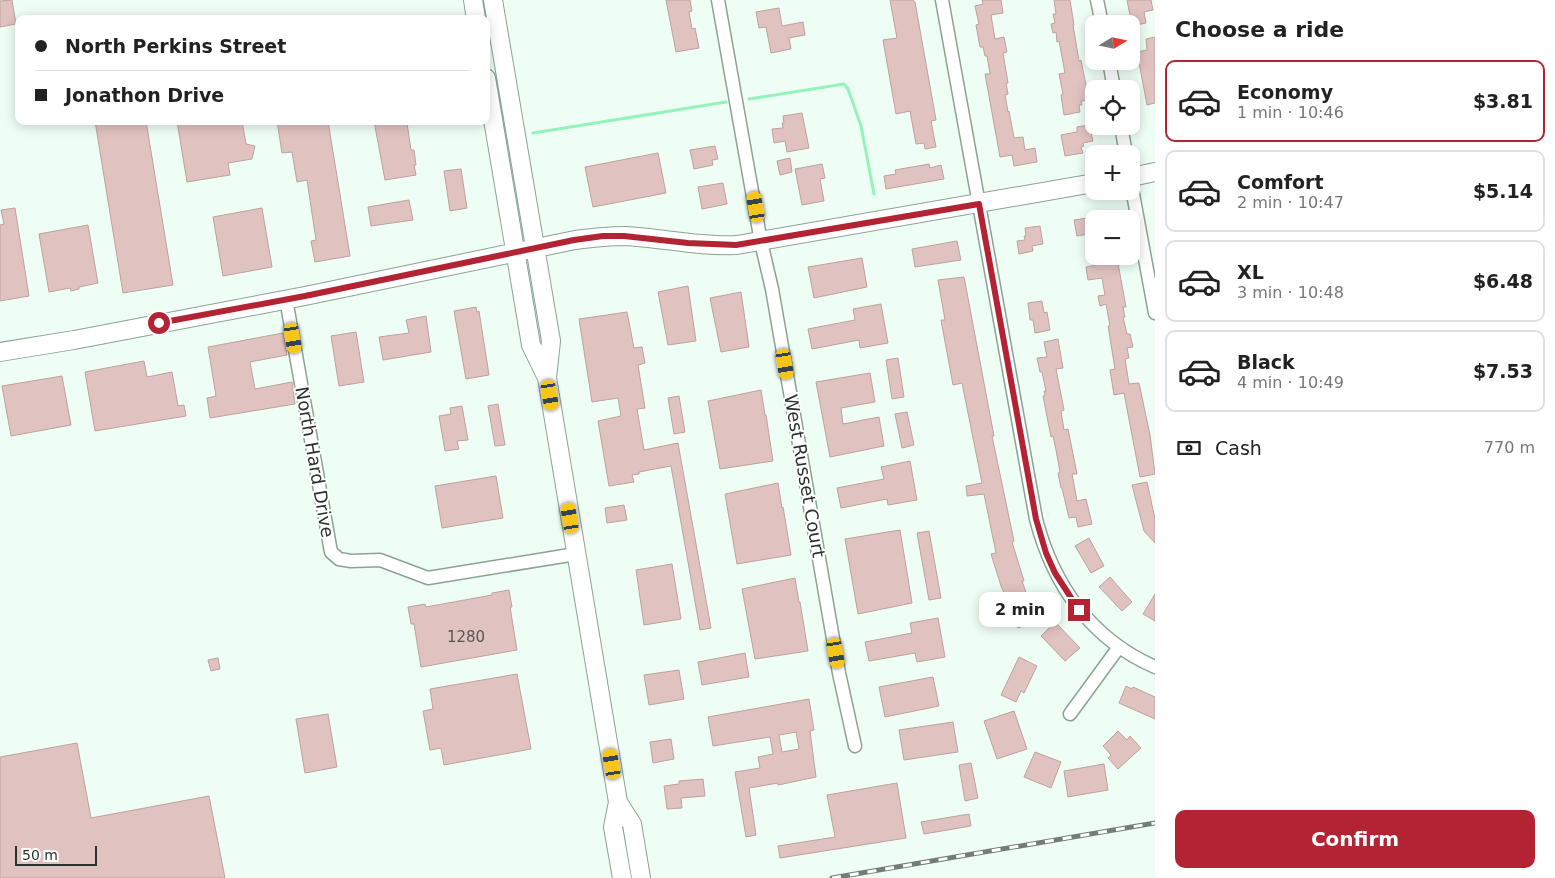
<!DOCTYPE html>
<html lang="en">
<head>
<meta charset="utf-8">
<style>
  :root { --surface:#fff; --page:#f6f6f6; --text:#222; --muted:#767676; --line:#e0e0e0; --accent:#b42333 }
  body { margin:0; font-family:"DejaVu Sans",sans-serif; background:var(--page); color:var(--text); height:100vh; display:flex; flex-direction:column; font-size:19px; white-space:nowrap }
  * { box-sizing:border-box; margin:0 }
  p { font-size:16px; color:var(--muted) }
  .icon { flex:none; width:28px; height:28px; fill:none; stroke:currentColor; stroke-width:2; stroke-linecap:round; stroke-linejoin:round }
  .map { position:relative; flex:1; overflow:hidden }
  .panel { display:flex; flex-direction:column; background:var(--surface); width:400px }
  .panel>* { flex:none }
  .guide { position:absolute; left:15px; top:15px; width:475px; height:110px; border-radius:10px; box-shadow:0 2px 12px #0003; display:grid; align-content:center; height:110px; padding:0 20px; background:var(--surface) }
  .needle { width:32px; rotate:80deg }
  .tools { position:absolute; left:1085px; top:15px; display:grid; gap:10px }
  .tools a { display:grid; place-items:center; width:55px; height:55px; border-radius:10px; background:var(--surface); box-shadow:0 2px 12px #0003; font-size:25px }
  .scale { position:absolute; left:15px; bottom:12px; width:82px; box-sizing:border-box; padding-left:5px; border:2px solid #29332d; border-top:0; font-size:14px; line-height:18px; white-space:nowrap; color:#29332d; -webkit-text-stroke:4px #fff; paint-order:stroke }
  .end { position:absolute; width:22px; height:22px; margin:-11px; border:6px solid #b42333; background:#fff; box-shadow:0 0 0 2px #fff }
  .from { border-radius:50% }
  .bubble { position:absolute; height:35px; border-radius:10px; background:var(--surface); box-shadow:0 2px 12px #0003; font-size:16px; font-weight:800; line-height:35px; text-align:center }
  .car { position:absolute; width:15px; height:30px; margin:-15px -8px; border-radius:6px; box-shadow:0 0 4px 1px #0007; background:linear-gradient(#f5c518 24%,#345 0 40%,#f5c518 0 76%,#345 0 86%,#f5c518 0) }
  .guide b { display:flex; align-items:center; gap:18px; height:48px; font-size:19px }
  .guide b+b { border-top:1px solid var(--line) }
  .guide i { width:12px; height:12px; background:var(--text) }
  ul { padding:0; list-style:none }
  li { display:flex; align-items:center; gap:15px; height:82px; margin:0 10px 8px; padding:0 10px; border:2px solid var(--line); border-radius:10px }
  li div { flex:1 }
  li b { display:block; font-size:19px }
  li em { font-style:normal; font-weight:800 }
  li.current { border-color:var(--accent) }
  li>.icon { width:45px; height:45px; stroke-width:1.5 }
  h2 { padding:0 20px; font-size:22px; line-height:60px }
  .pay { display:flex; align-items:center; gap:12px; height:55px; padding:0 20px; font-size:19px }
  .pay p { margin-inline-start:auto }
  .primary-button { display:flex; gap:10px; margin-top:auto; padding:10px 20px }
  .primary-button a { flex:1; height:58px; border-radius:10px; background:var(--accent); color:#fff; font-size:20px; font-weight:800; line-height:58px; text-align:center }
  main { display:flex; flex:1; min-height:0 }
  .map>svg:first-child { display:block }
</style>
</head>
<body>
<main>
<div class="map">
<svg width="1155" height="878" viewBox="0 0 1155 878">
  <rect width="100%" height="100%" fill="#eefef4"/>
  <g fill="none" stroke-linecap="round" stroke-linejoin="round">
    <path stroke="#94f3bc" stroke-width="3" d="M749 99 844 84 848 89 861 126 874 194
      M533 133 726 102"/>
  </g>
  <path fill="#e0c2c1" stroke="#bea19f" fill-rule="evenodd" d="M12 0 16 24 0 27V1Z
    M666 0H690L692 11 689 12 692 29 695 28 699 48 676 52Z
    M890 0H913L915 2 936 120 931 121 936 147 925 149 924 143 916 144 910 111 896 114 883 40 897 38Z
    M982 0H1001L1003 13 991 15 995 39 1004 37 1007 52 1003 53 1008 83H1006L1008 94 1005 95 1008 112 1009 111 1014 138 1023 137 1025 150 1035 148 1037 162 1014 166 1012 155 1000 157 985 74H990L987 56H985L983 47H980L976 25 979 24 975 6 983 4Z
    M1054 0H1070L1074 25H1073L1079 61 1081 60 1089 100 1081 101 1082 105H1079L1080 112 1064 115 1061 95 1063 94 1059 74 1065 73 1059 41 1057 42 1056 32 1053 33 1051 24 1055 23 1053 14H1056Z
    M1127 0H1151L1153 10 1144 12 1146 23 1132 26Z
    M779 8 782 26 803 22 805 35 789 38 791 49 771 53 766 27 759 28 756 12Z
    M1155 37V103L1147 105 1137 52 1147 50 1146 39Z
    M802 113 809 148 787 152 785 141 774 143 772 129 783 128 782 123H784L783 116Z
    M95 121H146L173 285 123 293Z
    M177 121H242L246 144 255 146 252 159 228 163 230 175 187 182Z
    M277 121H328L350 256 315 262 311 241 316 240 307 180 297 182 292 152 282 153Z
    M374 121H405V124L407 123 411 150H414L416 165H414L416 175 385 180Z
    M1089 125 1093 141 1083 143 1084 146 1081 147 1083 153 1065 156 1061 135 1077 132V127Z
    M715 146 718 159 712 160 713 165 694 169 690 150Z
    M658 153 666 193 593 207 585 167Z
    M790 158 792 172 780 175 777 161Z
    M822 164 825 178 820 179 824 201 802 205 795 169Z
    M929 164 930 168 941 165 944 179 886 189 884 176 896 174 895 170Z
    M461 169 467 208 450 211 444 171Z
    M723 183 727 204 702 209 698 187Z
    M409 200 413 220 371 226 368 207Z
    M15 208 29 296 0 301V225L4 224 1 210Z
    M262 208 272 267 223 276 213 217Z
    M1094 217V233L1077 236 1074 220Z
    M88 225 98 283 79 287V289L71 291 70 288 49 292 39 234Z
    M1040 226 1043 244 1032 246 1033 251 1019 254 1017 241 1025 240 1024 236H1026L1025 228Z
    M957 241 961 260 915 267 912 249Z
    M1094 256H1109V260L1117 258 1126 307H1123L1125 317H1123L1127 334H1130L1133 347 1127 348 1129 358 1125 359 1129 384 1139 383 1150 435 1155 474 1140 477 1124 393 1114 395 1110 370 1115 369 1108 326H1110L1106 304 1100 306 1098 296 1105 295 1102 278 1088 280 1086 267 1096 265Z
    M862 258 867 287 814 298 808 267Z
    M964 277 994 436H992L1014 541 1012 542 1024 581H1022L1036 621 1018 628 1008 600H1007L1001 586 991 554 996 553 984 494 967 496 966 486 982 483 962 383 953 385 941 320H945L938 280Z
    M688 286 696 341 668 345 658 292Z
    M741 292 749 347 721 352 710 298Z
    M1042 301 1044 313 1047 312 1050 330 1035 333 1033 320H1030L1028 303Z
    M881 304 888 343 860 348 859 340 812 349 808 329 855 320 853 309Z
    M476 307 477 312 479 311 489 375 466 379 454 311Z
    M627 312 634 348 642 347 645 363 638 365 645 408 637 409 644 450 678 443 711 628 700 630 671 466 639 472V474L632 475 634 482 609 486 598 421 621 416 618 398 592 402 579 319Z
    M426 316 431 352 383 360 379 337 409 333 406 320Z
    M356 332 364 382 339 386 331 336Z
    M283 333 287 355 250 362 255 389 292 382 295 404 210 418 207 398 216 396 208 347Z
    M1058 339 1063 368 1056 369 1064 410 1061 411 1064 430 1068 429 1077 474H1072L1077 501 1086 499 1092 524 1078 527 1076 517 1069 518 1062 488H1061L1058 473 1060 472 1056 450 1053 436 1051 437 1043 396H1045L1044 391H1046L1042 372H1040L1037 358 1047 357 1044 342Z
    M898 358 904 397 892 399 886 360Z
    M144 361 147 377 172 372 178 406 184 405 186 416 95 431 85 372Z
    M870 373 875 402 841 408 843 424 879 417 884 446 830 457 816 382Z
    M62 376 71 425 11 436 2 386Z
    M761 390 765 415H766L773 461 720 469 708 401Z
    M679 396 685 432 674 434 668 398Z
    M498 404 505 445 495 446 488 406Z
    M462 406 468 440 457 441 459 449 445 451 439 416 451 414 450 408Z
    M907 412 914 445 902 448 895 414Z
    M910 461 917 500 888 505 887 499 841 508 837 488 884 479 881 467Z
    M496 476 503 518 442 528 435 486Z
    M1147 482 1155 519V543L1144 531 1132 485Z
    M778 483 782 508 783 507 791 555 737 564 725 494Z
    M624 505 627 520 607 523 605 508Z
    M900 530 912 603 858 614 845 539Z
    M929 531 941 598 929 600 917 533Z
    M1089 538 1104 566 1091 573 1075 546Z
    M672 564 681 619 644 625 636 570Z
    M1110 577 1132 602 1122 611 1099 587Z
    M795 578 799 602H800L808 651 755 659 742 589Z
    M509 590 512 607H510L517 650 421 667 414 624H411L408 607 425 604 426 607 492 595V593Z
    M1155 594V621L1143 614Z
    M938 618 945 657 917 662 915 653 869 661 865 642 912 633 910 623Z
    M1055 622 1080 648 1065 661 1041 636Z
    M745 653 749 677 702 685 698 662Z
    M1019 657 1037 666 1024 693 1021 691 1016 702 1001 695Z
    M218 658 220 669 211 671 208 660Z
    M679 670 684 699 649 705 644 675Z
    M517 674 531 749 444 765 441 748 430 750 423 711 433 709 430 689Z
    M933 677 939 706 885 717 879 687Z
    M1126 686 1132 689 1133 687 1155 697V719L1119 703Z
    M809 699 814 730 810 731 816 777 778 785V783L749 788 756 835 746 837 735 772 760 768 758 757 773 754 770 737 713 746 708 717ZM796 732 799 749 782 752 779 735Z
    M1014 711 1027 749 997 759 984 721Z
    M328 714 337 767 305 773 296 719Z
    M953 722 958 752 904 760 899 730Z
    M1118 731 1127 740 1130 736 1141 748 1118 769 1108 758 1111 755 1103 746Z
    M671 739 674 759 653 763 650 742Z
    M77 743 91 818 209 796 225 878H0V757Z
    M1035 752 1061 762 1051 788 1024 777Z
    M971 763 978 798 965 801 959 765Z
    M1104 764 1108 790 1068 797 1064 771Z
    M703 779 705 796 681 798 682 808 667 809 664 786 679 784V781Z
    M897 783 906 838 780 858 778 846 835 837 827 795Z
    M969 814 971 826 924 834 921 822Z"/>
  <g fill="none" stroke-linecap="round" stroke-linejoin="round">
    <g stroke="#8ba394" stroke-width="15">
      <path id="street" d="M718 0 761 242 772 289 839 673 855 746
        M942 0 1036 519C1053 585 1091 639 1155 667
        M1097 0 1102 24
        M1109 61 1114 89
        M1121 126 1126 154
        M1131 183 1155 313
        M286 299 331 552 339 559 351 561 380 560 428 578 576 554
        M1070 714 1119 647"/>
    </g>
    <g stroke="#8ba394" stroke-width="20">
      <path id="secondary" d="M473 0 476 19
        M493 0 551 341 547 378 618 802 613 827 622 878
        M486 78 531 345 547 378
        M1131 177 1155 172
        M0 352 74 340 305 296 575 240C591 238 608 236 625 236 662 238 699 247 737 245L1094 183
        M618 802 632 824 641 878"/>
    </g>
    <use href="#street" stroke="#fff" stroke-width="12"/>
    <use href="#secondary" stroke="#fff" stroke-width="18"/>
    <g stroke="#717d75" stroke-width="5">
      <path id="rail" d="M832 878 1155 823"/>
    </g>
    <use href="#rail" stroke="#fff" stroke-width="3" stroke-dasharray="9" stroke-linecap="butt"/>
  </g>
  <g fill="none" stroke-linecap="round" stroke-linejoin="round">
    <path stroke="#b42333" stroke-width="6" d="M159 323 305 296 574 240 603 236H624L688 243 736 245 979 204 1036 519 1046 553 1055 573 1079 610"/>
  </g>
  <g text-anchor="middle" dominant-baseline="central" stroke-width="4" stroke-linejoin="round" paint-order="stroke">
    <g font-size="15" fill="#575752">
      <text x="466" y="637">1280</text>
    </g>
    <g font-size="18" fill="#29332d" stroke="#fff">
      <text transform="translate(315 462) rotate(80)">North Hard Drive</text>
      <text transform="translate(805 476) rotate(80)">West Russet Court</text>
    </g>
  </g>
</svg>
<div class="tools">
<a><svg class="needle" viewBox="-14 -14 28 28"><path d="M0-13l5 13h-10z" fill="#e53935"/><path d="M0 13l5-13h-10z" fill="#767676"/></svg></a>
<a><svg class="icon" aria-label="locate" viewBox="0 0 24 24"><circle cx="12" cy="12" r="6"/><path d="M12 2v4M12 18v4M2 12h4M18 12h4"/></svg></a>
<a>+</a>
<a>−</a>
</div>
<div class="scale">50 m</div>
<i class="end from" style="left:159px;top:323px"></i>
<i class="end" style="left:1079px;top:610px"></i>
<div class="bubble" style="left:979px;top:592px;width:82px">2 min</div>
<i class="car" style="left:756px;top:207px;rotate:350deg"></i>
<i class="car" style="left:293px;top:338px;rotate:170deg"></i>
<i class="car" style="left:785px;top:364px;rotate:170deg"></i>
<i class="car" style="left:550px;top:395px;rotate:170deg"></i>
<i class="car" style="left:570px;top:518px;rotate:351deg"></i>
<i class="car" style="left:836px;top:653px;rotate:170deg"></i>
<i class="car" style="left:612px;top:764px;rotate:350deg"></i>
<div class="guide">
<b><i class="from"></i>North Perkins Street</b>
<b><i></i>Jonathon Drive</b>
</div>
</div>
<section class="panel">
<h2>Choose a ride</h2>
<ul>
<li class="current"><svg class="icon" aria-label="car" viewBox="0 0 24 24"><path d="M5 17H2v-5l4-1 3-4h7l3 4 3 1v5h-3M9 17h6M6 11h13"/><circle cx="7" cy="17" r="2"/><circle cx="17" cy="17" r="2"/></svg><div><b>Economy</b><p>1 min · 10:46</p></div><em>$3.81</em></li>
<li><svg class="icon" aria-label="car" viewBox="0 0 24 24"><path d="M5 17H2v-5l4-1 3-4h7l3 4 3 1v5h-3M9 17h6M6 11h13"/><circle cx="7" cy="17" r="2"/><circle cx="17" cy="17" r="2"/></svg><div><b>Comfort</b><p>2 min · 10:47</p></div><em>$5.14</em></li>
<li><svg class="icon" aria-label="car" viewBox="0 0 24 24"><path d="M5 17H2v-5l4-1 3-4h7l3 4 3 1v5h-3M9 17h6M6 11h13"/><circle cx="7" cy="17" r="2"/><circle cx="17" cy="17" r="2"/></svg><div><b>XL</b><p>3 min · 10:48</p></div><em>$6.48</em></li>
<li><svg class="icon" aria-label="car" viewBox="0 0 24 24"><path d="M5 17H2v-5l4-1 3-4h7l3 4 3 1v5h-3M9 17h6M6 11h13"/><circle cx="7" cy="17" r="2"/><circle cx="17" cy="17" r="2"/></svg><div><b>Black</b><p>4 min · 10:49</p></div><em>$7.53</em></li>
</ul>
<div class="pay"><svg class="icon" aria-label="cash" viewBox="0 0 24 24"><path d="M3 7h18v10H3z"/><circle cx="12" cy="12" r="2"/></svg>Cash<p>770 m</p></div>
<div class="primary-button"><a>Confirm</a></div>
</section>
</main>
</body>
</html>
